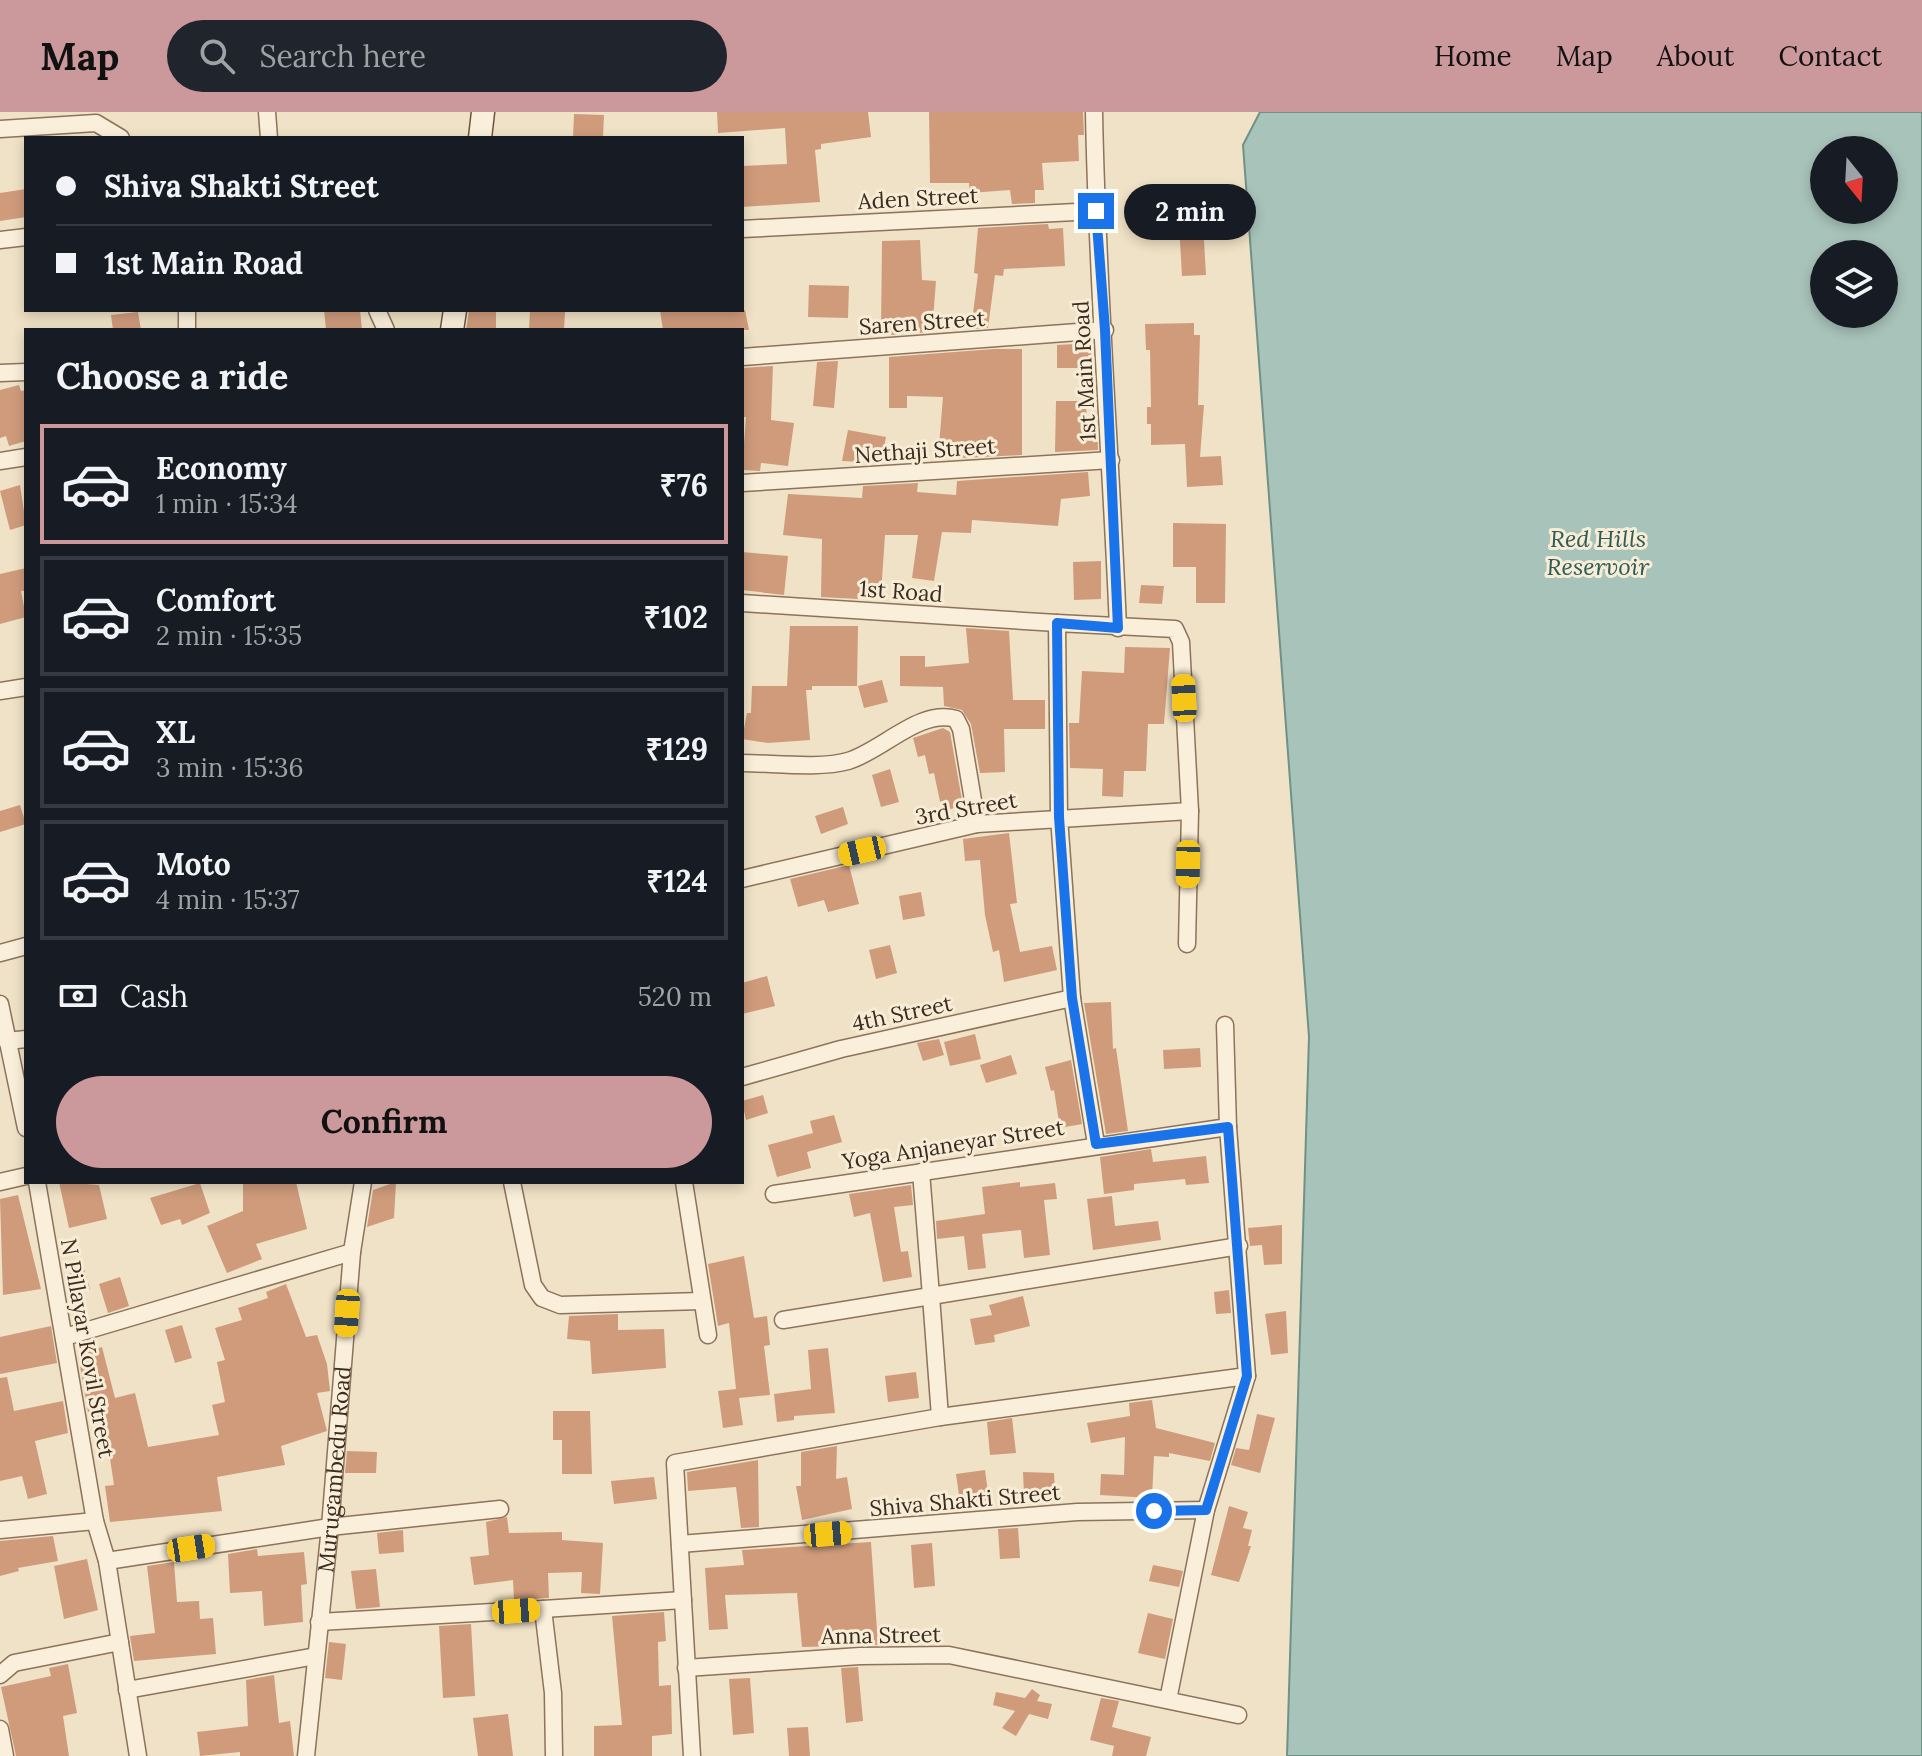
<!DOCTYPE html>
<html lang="en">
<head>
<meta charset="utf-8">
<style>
  :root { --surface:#171b24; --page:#20242c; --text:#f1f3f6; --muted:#9ea1a6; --line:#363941; --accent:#cb989c }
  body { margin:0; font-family:Lora,serif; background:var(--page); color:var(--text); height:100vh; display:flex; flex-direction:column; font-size:30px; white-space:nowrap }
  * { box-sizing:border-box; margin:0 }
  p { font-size:26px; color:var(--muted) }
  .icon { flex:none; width:44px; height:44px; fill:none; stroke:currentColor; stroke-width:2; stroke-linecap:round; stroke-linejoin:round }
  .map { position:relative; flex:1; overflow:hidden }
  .details { position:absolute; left:24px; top:216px; width:720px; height:856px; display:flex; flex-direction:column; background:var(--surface); border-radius:0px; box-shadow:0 4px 12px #0003 }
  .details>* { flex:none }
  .hud { position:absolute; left:24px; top:24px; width:720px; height:176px; border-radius:0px; box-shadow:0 4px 12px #0003; display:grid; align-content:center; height:176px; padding:0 32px; background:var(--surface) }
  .needle { width:52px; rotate:162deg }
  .buttons { position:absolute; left:1810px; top:24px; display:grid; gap:16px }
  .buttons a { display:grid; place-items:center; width:88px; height:88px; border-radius:50%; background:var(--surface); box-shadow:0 4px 12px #0003; font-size:40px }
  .end { position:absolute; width:36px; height:36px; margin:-18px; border:10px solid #1a73e8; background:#fff; box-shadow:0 0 0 4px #fff }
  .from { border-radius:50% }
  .bubble { position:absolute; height:56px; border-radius:28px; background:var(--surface); box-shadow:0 4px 12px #0003; font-size:26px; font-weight:800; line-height:56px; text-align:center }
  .car { position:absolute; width:24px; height:48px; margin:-24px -12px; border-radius:10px; box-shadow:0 0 6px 2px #0007; background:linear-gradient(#f5c518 24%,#345 0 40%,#f5c518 0 76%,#345 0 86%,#f5c518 0) }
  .hud b { display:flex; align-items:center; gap:28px; height:76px; font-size:30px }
  .hud b+b { border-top:2px solid var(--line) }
  .hud i { width:20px; height:20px; background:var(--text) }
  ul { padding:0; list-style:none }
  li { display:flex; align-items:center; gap:24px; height:120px; margin:0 16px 12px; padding:0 16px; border:4px solid var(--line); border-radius:0px }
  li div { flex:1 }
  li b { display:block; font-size:30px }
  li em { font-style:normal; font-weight:800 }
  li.on { border-color:var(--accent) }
  li>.icon { width:72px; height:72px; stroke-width:1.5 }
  h2 { padding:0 32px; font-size:36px; line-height:96px }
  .pay { display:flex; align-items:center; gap:20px; height:88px; padding:0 32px; font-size:30px }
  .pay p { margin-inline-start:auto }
  .cta { display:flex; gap:16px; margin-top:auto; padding:16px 32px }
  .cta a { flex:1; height:92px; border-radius:48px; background:var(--accent); color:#111; font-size:32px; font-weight:800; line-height:92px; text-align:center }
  header { display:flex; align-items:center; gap:48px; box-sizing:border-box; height:112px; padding:0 40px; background:var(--accent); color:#111 }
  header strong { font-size:38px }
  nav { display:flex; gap:44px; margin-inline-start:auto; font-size:28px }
  .search { width:560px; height:72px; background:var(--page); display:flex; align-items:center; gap:20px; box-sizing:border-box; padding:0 28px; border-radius:44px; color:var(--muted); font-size:30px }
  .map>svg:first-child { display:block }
</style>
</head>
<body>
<header>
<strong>Map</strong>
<div class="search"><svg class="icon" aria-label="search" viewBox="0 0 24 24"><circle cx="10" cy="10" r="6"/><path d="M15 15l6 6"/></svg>Search here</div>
<nav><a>Home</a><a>Map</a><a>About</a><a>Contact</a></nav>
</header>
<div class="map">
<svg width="1922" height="1644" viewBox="0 0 1922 1644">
  <rect width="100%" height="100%" fill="#f0e2c6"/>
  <path fill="#a8c3ba" stroke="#6e9288" stroke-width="2" fill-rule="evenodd" d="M1260 0H1922V1644H1287L1309 925 1243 33ZM1824 38H1884V98H1824ZM1824 142H1884V202H1824Z"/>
  <path fill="#cf9b7b" d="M717 0H868L871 25 821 32V37L815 38 820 90 742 95V54L787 52 785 16 718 21Z
    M929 0H1083L1084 23H1078L1079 49 1042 51 1044 78H1035V91L1012 92 1010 78 970 81 969 71H930Z
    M574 2 604 3 603 26H573Z
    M26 77V105L0 109V81Z
    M1202 94 1206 163 1182 164 1178 95Z
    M1048 112 1049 117 1063 116 1065 154 1004 157 1003 164 995 163 988 216 971 217 978 162 974 161 978 116Z
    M920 128 922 168 936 169 932 220 889 223V218H881L882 129Z
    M809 173 849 174 848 206 808 205Z
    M324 198H360L362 218H326Z
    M469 198H496V218H466Z
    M530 198 565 200 564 218H529Z
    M660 198H745L749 218H663Z
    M138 200 141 218H113L111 203Z
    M1194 211V223H1200L1198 293H1204L1200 345 1221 344 1223 373 1187 375 1185 332 1151 333V312H1147V295H1151L1150 238H1146L1145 212Z
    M1091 231V256H1057V233Z
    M994 237H1022V343L958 346 959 336 939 334 943 285 907 284V296H889V245Z
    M838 249 834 296 813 294 817 250Z
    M773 254 771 308 794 311 788 354 761 351 760 359 742 358 746 305H742L743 256Z
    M19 273 21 279 26 278V329L9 334 6 324 0 326V278Z
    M1056 289H1086L1087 312H1097L1098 338 1055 340Z
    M848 318 886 325 881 351 842 349Z
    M1088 360 1090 384 1061 387 1058 414 972 408 971 421 942 420 934 469 912 466 918 423H885L881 482 858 481V487L821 485 822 427 783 423 788 382 862 386 863 374 918 371 917 380 956 383 957 369Z
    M20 373 26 413 10 418 0 379Z
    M1173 411 1226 412 1225 491H1196V455H1173Z
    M742 440 788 444 784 483 742 478Z
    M1101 449V487L1074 488 1073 450Z
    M26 456V479H21L26 505 0 512V462Z
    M1141 473 1164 474 1162 492 1139 491Z
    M790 514H858L857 574H812V578H806L810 628 768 631 742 627 747 601H751L752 574H787Z
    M966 516 1009 519 1013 588H1045V617H1004L1005 660 980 661 971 612 962 598 944 594 943 575 900 574V544H925V555L969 551Z
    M1125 535 1170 536 1164 612H1148L1146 659H1124L1123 685 1102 684 1103 657 1070 656 1069 611H1079L1082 559 1124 561Z
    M882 568 888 590 864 596 858 574Z
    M943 616 950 620 963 694 942 699 934 661 929 662 925 643 918 645 913 626Z
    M890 657 899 690 881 695 872 663Z
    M20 693 26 712 0 720V699Z
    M843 695 848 712 821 722 815 704Z
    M1009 721 1017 791 1010 792 1020 840 1052 834 1057 858 1004 870 999 838 993 840 985 803 980 748 965 749 963 727Z
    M849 753 859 792 828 800 824 788 798 795 790 767Z
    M921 780 925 804 903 808 899 784Z
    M890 833 897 861 876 867 869 838Z
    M767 864 775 894 742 902V871Z
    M1111 890 1113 937 1116 936 1128 1019 1106 1022 1084 891Z
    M975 922 981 947 950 954 944 930Z
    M939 927 944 943 923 949 917 931Z
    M1200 936 1201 955 1164 957 1163 938Z
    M1011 943 1017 962 986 971 980 953Z
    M1071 948 1082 1012 1060 1016 1054 978 1051 979 1045 955Z
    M763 983 768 1001 746 1008 742 989Z
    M834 1003 842 1030 807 1040 811 1056 777 1065 768 1033 813 1021 810 1009Z
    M1151 1037 1153 1050 1206 1044 1209 1071 1186 1073 1185 1067 1134 1072V1078L1104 1082 1100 1045Z
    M59 1070 99 1073 107 1107 69 1116Z
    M243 1070H296L307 1117 256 1132 262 1147 227 1161 207 1114 243 1099Z
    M396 1070 394 1106 367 1115 373 1078Z
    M1020 1070V1075L1055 1071 1057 1087 1044 1088 1050 1143 1024 1146 1021 1118 982 1122 986 1156 968 1158 964 1124 937 1127 936 1109 985 1102 982 1075Z
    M200 1071 210 1101 182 1113 180 1107 161 1113 150 1086Z
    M911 1073 913 1093 894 1095 901 1140 908 1139 912 1165 883 1170 870 1101 854 1105 849 1082Z
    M18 1083 41 1177 3 1183 0 1087Z
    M1112 1084 1115 1114 1158 1109 1161 1128 1093 1138 1087 1087Z
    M1282 1113V1152L1264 1153 1262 1133 1250 1134 1248 1116Z
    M744 1144 754 1206 767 1204 770 1233 764 1234 770 1283 739 1286 743 1313 723 1316 718 1279 736 1277 729 1211 718 1214 708 1152Z
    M84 1157 90 1177 68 1183 64 1163Z
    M120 1165 129 1194 108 1201 99 1172Z
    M286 1172 306 1225 317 1223 327 1252 330 1279 317 1281 327 1319 281 1334 285 1353 217 1365 222 1399 110 1410 105 1374 114 1373 106 1320 101 1321 96 1299 88 1300 78 1242 102 1235 115 1286 135 1281 148 1335 219 1323 212 1293 225 1290 217 1250 225 1248 215 1216 242 1208 238 1196 268 1186 266 1180Z
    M1229 1178 1231 1201 1216 1202 1214 1180Z
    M1023 1184 1030 1214 994 1223 995 1230 975 1233 970 1207 992 1203 989 1193Z
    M1286 1199 1288 1241 1271 1243 1265 1202Z
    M618 1202V1218L664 1217 666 1256 592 1262 590 1229 567 1227 569 1204Z
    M182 1213 192 1246 175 1251 165 1218Z
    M51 1214 57 1251 0 1262V1225Z
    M828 1236 835 1301 794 1304V1308L777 1310 774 1282 811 1277 808 1238Z
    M916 1260 919 1286 888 1290 885 1264Z
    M7 1265 14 1299 63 1289 68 1321 35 1329 47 1382 28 1387 22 1364 0 1369V1266Z
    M1152 1288 1156 1316 1215 1331 1210 1349 1169 1341V1345L1154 1344 1152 1386 1100 1383 1101 1362 1124 1363 1125 1325 1091 1331 1087 1311 1130 1304 1129 1291Z
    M553 1299H590L592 1362H562V1328H553Z
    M1257 1302 1275 1306 1260 1361 1231 1353 1236 1336 1249 1338Z
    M1012 1306 1016 1341 990 1343 987 1310Z
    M837 1334 836 1367 847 1365 852 1397 802 1408 796 1374H801V1340Z
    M347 1339 377 1340 376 1361H345Z
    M758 1348 759 1415 741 1416 736 1375 688 1379 687 1360Z
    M985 1358 990 1396 961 1398 956 1362Z
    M1023 1360 1054 1361 1055 1380 1024 1382Z
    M654 1365 657 1387 614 1392 611 1369Z
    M1229 1394 1248 1400 1243 1416 1252 1418 1248 1434H1251L1239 1470 1211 1463Z
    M507 1405 509 1421 562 1420V1428L603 1431 600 1482 581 1481 582 1460 548 1461 549 1486 514 1488 513 1468 474 1473 470 1445 489 1443 486 1410Z
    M1018 1416 1020 1446 1000 1447 998 1417Z
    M403 1418 404 1440 379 1442 377 1421Z
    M53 1424 58 1449 18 1456 19 1459 0 1464V1429Z
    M871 1430 878 1533 802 1535 797 1481 725 1483 728 1517 709 1518 705 1456 744 1453 742 1438Z
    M932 1431 935 1474 914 1476 911 1433Z
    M257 1437 258 1444 304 1440 307 1472 301 1473 303 1510 264 1514 262 1479 230 1481 228 1442Z
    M87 1447 98 1498 64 1507 54 1454Z
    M174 1450 177 1490 199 1489 200 1507 213 1506 216 1542 134 1549 130 1524 155 1521 147 1454Z
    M1153 1453 1183 1459 1179 1475 1149 1469Z
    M376 1457 380 1495 356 1497 351 1459Z
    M664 1500 666 1529 658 1530 659 1574 671 1573 672 1622 652 1624V1644H594V1614L622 1613 612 1504Z
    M1148 1501 1173 1507 1165 1547 1138 1541Z
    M471 1512 475 1584 443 1586 439 1514Z
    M329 1530 346 1532 342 1568 325 1566Z
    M68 1552 77 1601 63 1604 69 1644H16L1 1575 51 1564 49 1556Z
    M858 1555 863 1609 846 1611 841 1556Z
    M274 1563 279 1611 290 1609 294 1644H240V1640L200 1644 197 1620 248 1614 246 1568Z
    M750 1566 754 1621 733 1623 729 1567Z
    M1032 1577 1040 1583 1037 1589 1052 1592 1048 1607 1029 1602 1016 1624 1002 1616 1015 1599 993 1593 996 1580 1025 1586Z
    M1101 1586 1119 1589 1112 1615 1151 1625 1146 1644H1112L1114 1634 1090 1628Z
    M508 1602 513 1644H478L473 1606Z
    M808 1615 810 1644H789L787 1616Z"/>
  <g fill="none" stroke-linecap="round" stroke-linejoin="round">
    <g stroke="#8c735b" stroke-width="19">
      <g id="street">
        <path d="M267 0 269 26"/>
        <path d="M1094 0C1097 172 1111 344 1118 516"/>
        <path d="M0 17 96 11 121 26"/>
        <path d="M742 117 1096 99"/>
        <path d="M0 128 26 125"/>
        <path d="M187 198V218"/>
        <path d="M377 198 386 218"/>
        <path d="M742 245 1105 218"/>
        <path d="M0 261 26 260"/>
        <path d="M0 349 26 345"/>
        <path d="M742 371 1111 348"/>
        <path d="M742 491 1057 511"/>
        <path d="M0 579 26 575"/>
        <path d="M742 651C772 651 821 657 848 649 882 639 920 596 956 607L961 617 977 712"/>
        <path d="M742 767 977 712 1190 699 1181 530 1175 517 1057 511 1059 705 1072 886 1096 1032"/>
        <path d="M1187 832 1190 699"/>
        <path d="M0 841 26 834"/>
        <path d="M0 892 26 1016"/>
        <path d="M7 929 26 927"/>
        <path d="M742 965 841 937 1072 886"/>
        <path d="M1228 1015 1247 1264"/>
        <path d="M921 1060 931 1184 1239 1134"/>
        <path d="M0 1070 26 1064"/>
        <path d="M37 1070 95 1409 107 1449 138 1644"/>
        <path d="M512 1070 533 1173 542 1186 560 1193 702 1189"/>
        <path d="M684 1070 708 1223"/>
        <path d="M774 1082 1228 1015 1225 913"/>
        <path d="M783 1208 931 1184 940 1305"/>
        <path d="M65 1225 352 1140"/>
        <path d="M0 1418 95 1409"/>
        <path d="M680 1432 1077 1400 1206 1398"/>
        <path d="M107 1449 330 1415 500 1397"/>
        <path d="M543 1497 683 1488"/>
        <path d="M319 1510 543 1497 553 1581 554 1644"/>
        <path d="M686 1556 860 1544 949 1543 1238 1603"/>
        <path d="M0 1563 14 1551 120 1530"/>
        <path d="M127 1578 316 1544"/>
        <path d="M0 1617 5 1644"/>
        <path id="s1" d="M306 1644 330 1415 352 1140 363 1070"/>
        <path d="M692 1644 675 1351 940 1305 1247 1264 1206 1398 1168 1588"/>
      </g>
    </g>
    <g stroke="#6e543e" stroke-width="25">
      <path id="secondary" d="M480 26 483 0
        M452 218 455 198"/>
    </g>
    <use href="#street" stroke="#faefda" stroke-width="16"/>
    <use href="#secondary" stroke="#faefda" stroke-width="22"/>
  </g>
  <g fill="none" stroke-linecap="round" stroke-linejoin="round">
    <path stroke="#1a73e8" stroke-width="10" d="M1096 99 1105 218 1118 516 1057 511 1059 705 1072 886 1096 1032 1228 1015 1247 1264 1206 1398 1154 1399"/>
  </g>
  <g text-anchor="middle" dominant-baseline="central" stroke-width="6" stroke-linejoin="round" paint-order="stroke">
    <g font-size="22" fill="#3c2c1f" stroke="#f7ecd6">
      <text transform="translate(918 86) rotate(-3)">Aden Street</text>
      <text transform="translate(922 210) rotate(-4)">Saren Street</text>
      <text transform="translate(1084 259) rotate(-93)">1st Main Road</text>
      <text transform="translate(925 338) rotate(-4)">Nethaji Street</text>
      <text transform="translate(901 479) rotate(4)">1st Road</text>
      <text transform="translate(966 696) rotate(-10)">3rd Street</text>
      <text transform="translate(902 901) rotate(-12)">4th Street</text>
      <text transform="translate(953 1032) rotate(-9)">Yoga Anjaneyar Street</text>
      <text transform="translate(88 1236) rotate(80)">N Pillayar Kovil Street</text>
      <text stroke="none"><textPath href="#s1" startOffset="288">Murugambedu Road</textPath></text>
      <text transform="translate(965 1388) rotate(-5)">Shiva Shakti Street</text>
      <text transform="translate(881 1523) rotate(-1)">Anna Street</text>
    </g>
    <g font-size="24" font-style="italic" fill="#2e5c58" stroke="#f7ecd6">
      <text x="1598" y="426">Red Hills<tspan x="1598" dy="28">Reservoir</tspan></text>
    </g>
  </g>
</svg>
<div class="buttons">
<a><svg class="needle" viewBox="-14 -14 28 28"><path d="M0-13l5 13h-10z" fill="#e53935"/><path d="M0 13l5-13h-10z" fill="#9ea1a6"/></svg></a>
<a><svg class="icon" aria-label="layers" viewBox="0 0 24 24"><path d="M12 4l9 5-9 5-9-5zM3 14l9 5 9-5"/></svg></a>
</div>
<i class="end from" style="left:1154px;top:1399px"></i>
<i class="end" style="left:1096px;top:99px"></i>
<div class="bubble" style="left:1124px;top:72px;width:132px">2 min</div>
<i class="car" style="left:1184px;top:586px;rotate:357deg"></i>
<i class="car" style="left:862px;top:739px;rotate:257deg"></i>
<i class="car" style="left:1188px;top:752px;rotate:181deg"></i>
<i class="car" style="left:347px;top:1201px;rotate:184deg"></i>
<i class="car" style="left:828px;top:1422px;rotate:85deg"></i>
<i class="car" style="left:191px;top:1436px;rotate:81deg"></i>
<i class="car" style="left:516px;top:1499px;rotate:86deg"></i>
<div class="hud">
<b><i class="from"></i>Shiva Shakti Street</b>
<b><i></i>1st Main Road</b>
</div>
<section class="details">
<h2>Choose a ride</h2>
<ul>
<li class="on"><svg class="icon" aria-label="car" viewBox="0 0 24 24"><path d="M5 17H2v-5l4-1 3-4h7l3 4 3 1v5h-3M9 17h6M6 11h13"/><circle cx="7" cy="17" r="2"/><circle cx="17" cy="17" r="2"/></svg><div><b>Economy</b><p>1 min · 15:34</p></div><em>₹76</em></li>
<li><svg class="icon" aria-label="car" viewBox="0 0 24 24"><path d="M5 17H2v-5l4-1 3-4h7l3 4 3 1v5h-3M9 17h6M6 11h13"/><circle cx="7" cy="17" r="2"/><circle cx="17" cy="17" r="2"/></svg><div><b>Comfort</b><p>2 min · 15:35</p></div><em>₹102</em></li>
<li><svg class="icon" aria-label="car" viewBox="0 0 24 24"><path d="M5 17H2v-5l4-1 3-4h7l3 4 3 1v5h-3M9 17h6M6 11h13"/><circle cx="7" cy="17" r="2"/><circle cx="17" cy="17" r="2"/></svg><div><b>XL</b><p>3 min · 15:36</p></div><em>₹129</em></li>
<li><svg class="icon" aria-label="car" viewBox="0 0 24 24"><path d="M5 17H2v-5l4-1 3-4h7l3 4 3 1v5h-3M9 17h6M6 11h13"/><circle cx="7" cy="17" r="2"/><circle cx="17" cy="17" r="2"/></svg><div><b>Moto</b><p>4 min · 15:37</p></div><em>₹124</em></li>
</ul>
<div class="pay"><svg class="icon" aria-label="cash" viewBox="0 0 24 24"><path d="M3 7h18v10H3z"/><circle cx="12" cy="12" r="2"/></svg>Cash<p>520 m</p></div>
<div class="cta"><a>Confirm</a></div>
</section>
</div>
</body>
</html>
